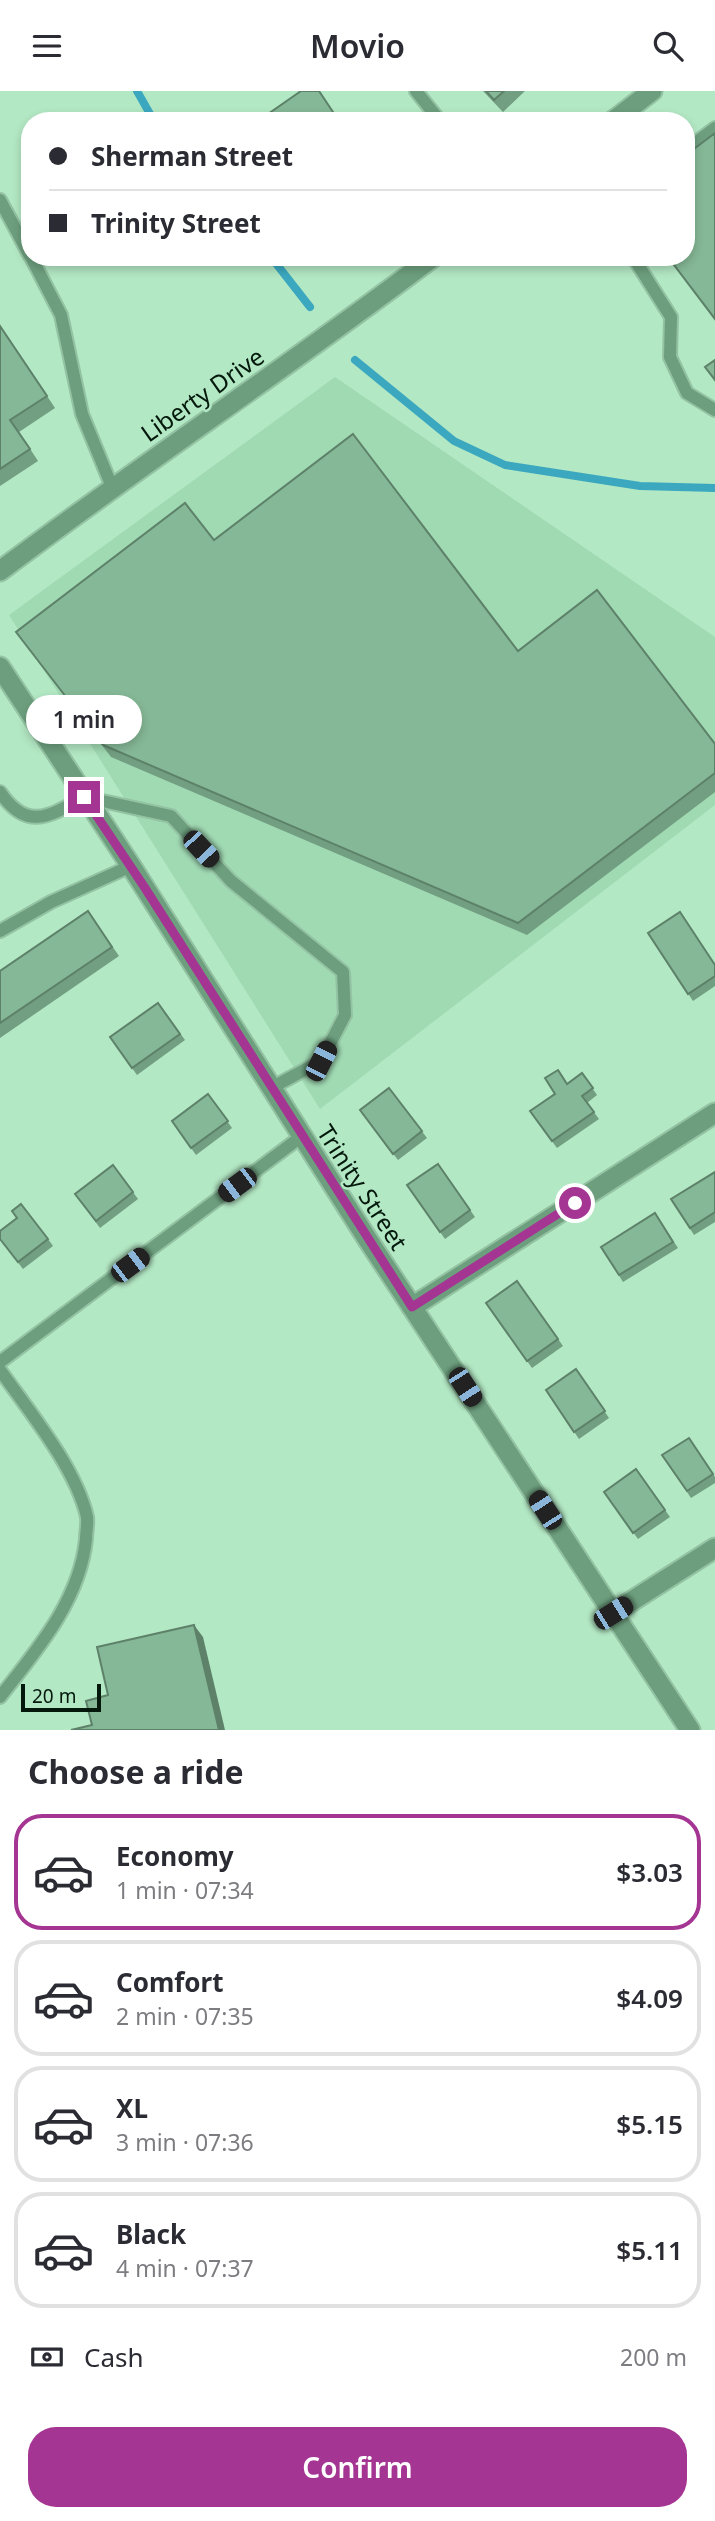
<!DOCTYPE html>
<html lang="en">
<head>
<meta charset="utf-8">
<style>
  :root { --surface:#fff; --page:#f2f2f3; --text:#2b2b33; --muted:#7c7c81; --line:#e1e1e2; --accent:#a53592 }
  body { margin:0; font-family:"Noto Sans",sans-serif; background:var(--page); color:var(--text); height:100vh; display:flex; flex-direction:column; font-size:26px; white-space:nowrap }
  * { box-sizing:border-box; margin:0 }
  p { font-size:23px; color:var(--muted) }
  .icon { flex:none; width:38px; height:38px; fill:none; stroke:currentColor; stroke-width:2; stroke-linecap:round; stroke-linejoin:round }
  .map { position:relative; height:1639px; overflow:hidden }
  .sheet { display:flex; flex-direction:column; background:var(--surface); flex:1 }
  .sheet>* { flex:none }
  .top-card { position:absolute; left:21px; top:21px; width:674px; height:154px; border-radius:28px; box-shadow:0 4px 10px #0003; display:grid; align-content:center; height:154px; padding:0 28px; background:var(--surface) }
  .scale { position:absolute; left:21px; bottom:18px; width:80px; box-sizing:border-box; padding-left:7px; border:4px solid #04180c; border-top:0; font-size:19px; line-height:24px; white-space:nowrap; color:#04180c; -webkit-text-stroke:5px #b3e8c4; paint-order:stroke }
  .end { position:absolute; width:32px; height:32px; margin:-16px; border:9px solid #a53592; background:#fff; box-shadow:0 0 0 4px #fff }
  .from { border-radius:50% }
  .bubble { position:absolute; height:49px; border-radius:24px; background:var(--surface); box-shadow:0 4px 10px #0003; font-size:23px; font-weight:600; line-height:49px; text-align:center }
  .car { position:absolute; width:21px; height:42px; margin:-21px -10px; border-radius:9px; box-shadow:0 0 5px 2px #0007; background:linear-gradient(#222 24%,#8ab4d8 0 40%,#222 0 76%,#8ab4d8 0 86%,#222 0) }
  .top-card b { display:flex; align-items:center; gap:24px; height:66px; font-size:26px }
  .top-card b+b { border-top:2px solid var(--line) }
  .top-card i { width:18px; height:18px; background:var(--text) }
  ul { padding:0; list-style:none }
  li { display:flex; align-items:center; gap:21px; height:116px; margin:0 14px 10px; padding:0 14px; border:4px solid var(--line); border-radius:28px }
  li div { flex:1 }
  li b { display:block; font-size:26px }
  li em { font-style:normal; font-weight:600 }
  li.on { border-color:var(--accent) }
  li>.icon { width:63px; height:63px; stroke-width:1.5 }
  h2 { padding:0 28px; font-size:32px; line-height:84px }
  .pay { display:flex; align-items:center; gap:18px; height:77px; padding:0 28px; font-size:26px }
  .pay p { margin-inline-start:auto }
  .action { display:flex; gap:14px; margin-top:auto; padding:14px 28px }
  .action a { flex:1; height:80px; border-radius:28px; background:var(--accent); color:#fff; font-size:28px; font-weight:600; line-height:80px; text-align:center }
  header { display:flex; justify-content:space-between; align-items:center; height:91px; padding:0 28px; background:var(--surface); font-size:32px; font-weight:600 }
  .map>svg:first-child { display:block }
</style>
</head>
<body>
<header><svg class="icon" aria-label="menu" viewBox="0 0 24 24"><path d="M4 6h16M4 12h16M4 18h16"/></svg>Movio<svg class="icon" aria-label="search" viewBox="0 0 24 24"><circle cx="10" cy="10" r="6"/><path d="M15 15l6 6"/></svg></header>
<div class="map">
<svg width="715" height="1639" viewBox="0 0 715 1639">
  <rect width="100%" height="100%" fill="#b3e8c4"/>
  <path fill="#a0dab3" d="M335 286 715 546V714L320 1018 9 524Z"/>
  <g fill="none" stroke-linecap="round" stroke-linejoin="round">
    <path stroke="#3ba8bf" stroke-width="8" d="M137 0 154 30
      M271 166 310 216
      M355 269 454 350 505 374 640 395 715 397"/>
    <g stroke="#94c3a3" stroke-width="16">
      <path id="service" d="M416 0 440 30
        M686 59 715 37
        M0 109 30 165
        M31 166 61 224 82 323 112 396
        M633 166 671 226 670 266 687 302 715 319
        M0 701C27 741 50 725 84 706L171 725 231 790 343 881 345 924 321 970 271 997
        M0 840 51 811 131 775
        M0 1271 302 1045
        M0 1279C29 1320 76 1377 87 1426 88 1433 86 1441 86 1448 80 1509 37 1559 0 1606"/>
    </g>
    <g stroke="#94c3a3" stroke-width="23">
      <path id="minor" d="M412 1216 715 1022
        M613 1522 715 1457"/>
    </g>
    <g stroke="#94c3a3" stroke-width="23">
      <path id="tertiary" d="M613 30 652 0
        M0 480C142 373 291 274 433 166
        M0 576 131 775 368 1149 690 1639"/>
    </g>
    <use href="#service" stroke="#6d9f7e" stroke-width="12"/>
    <use href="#minor" stroke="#6d9f7e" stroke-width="19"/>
    <use href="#tertiary" stroke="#6d9f7e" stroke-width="19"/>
  </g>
  <path fill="#729e81" d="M483 0H525L503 21Z
    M0 234 55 317 19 341 38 370 0 395Z
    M214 449 518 560 715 653V701L527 844 111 666 16 541Z
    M88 820 119 865 0 947V880Z
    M648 842 715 873V895L693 910Z
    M158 912 185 949 137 984 110 946Z
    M582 982 597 1004 587 1012 599 1028 557 1057 530 1020Z
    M389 997 427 1047 398 1069 360 1019Z
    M208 1003 232 1037 196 1064 172 1030Z
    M438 1073 475 1126 445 1148 407 1094Z
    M113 1074 138 1108 100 1137 75 1103Z
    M715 1081V1131L694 1144 671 1108Z
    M655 1122 678 1157 623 1191 601 1156Z
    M0 1148H48L53 1155 23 1178Z
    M517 1190 563 1255 532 1277 486 1212Z
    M576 1278 609 1327 579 1348 546 1299Z
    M689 1347 715 1386V1392L691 1407 662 1364Z
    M636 1378 670 1426 638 1448 604 1401Z"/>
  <path fill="#5d8169" d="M194 1534 203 1546 225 1639H219Z"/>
  <path fill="#85b896" stroke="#5d8169" stroke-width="2" d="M301 0H319L339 30H258Z
    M486 0H504L494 9Z
    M715 42V228L668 166H686V64Z
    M0 235 47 305 10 329 30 358 0 378Z
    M715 269V289L705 276Z
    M353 343 518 560 597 499 715 653V682L518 832 103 654 16 541 185 412 214 449Z
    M88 820 112 856 0 932V880Z
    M680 821 715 874V885L688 903 648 842Z
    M158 912 180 943 132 977 110 946Z
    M558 979 567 993 582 982 593 997 582 1005 594 1021 552 1050 530 1020 555 1003 545 987Z
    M389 997 422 1040 393 1063 360 1019Z
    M208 1003 228 1030 191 1057 172 1030Z
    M438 1073 470 1119 440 1141 407 1094Z
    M113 1074 133 1101 96 1130 75 1103Z
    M715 1081V1121L690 1137 671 1108Z
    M21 1113 48 1148 18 1171 0 1148V1140L17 1127 12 1120Z
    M655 1122 673 1151 619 1184 601 1156Z
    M517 1190 558 1248 527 1270 486 1212Z
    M576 1278 605 1320 574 1341 546 1299Z
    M689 1347 713 1383 687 1400 662 1364Z
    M636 1378 665 1419 633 1442 604 1401Z
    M194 1534 219 1639H71L92 1634 86 1610 108 1604 97 1556Z"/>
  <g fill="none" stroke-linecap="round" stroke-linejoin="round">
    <path stroke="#a53592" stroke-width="9" d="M84 706 145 797 412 1216 575 1112"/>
  </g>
  <g text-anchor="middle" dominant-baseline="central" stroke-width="5" stroke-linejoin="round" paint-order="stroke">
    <g font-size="24" fill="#04180c" stroke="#b3e8c4">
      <text transform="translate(202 303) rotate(-35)">Liberty Drive</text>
      <text transform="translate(363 1096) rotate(57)">Trinity Street</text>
    </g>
  </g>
</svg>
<div class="scale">20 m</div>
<i class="end from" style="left:575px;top:1112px"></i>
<i class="end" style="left:84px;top:706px"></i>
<div class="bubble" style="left:26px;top:604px;width:116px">1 min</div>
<i class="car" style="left:201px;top:758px;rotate:137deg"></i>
<i class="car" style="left:321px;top:970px;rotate:27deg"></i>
<i class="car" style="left:237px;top:1094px;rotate:233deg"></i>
<i class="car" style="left:130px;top:1174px;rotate:53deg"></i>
<i class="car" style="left:465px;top:1296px;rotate:147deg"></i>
<i class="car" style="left:545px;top:1419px;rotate:327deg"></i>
<i class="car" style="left:613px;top:1522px;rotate:58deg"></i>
<div class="top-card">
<b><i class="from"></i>Sherman Street</b>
<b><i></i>Trinity Street</b>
</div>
</div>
<section class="sheet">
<h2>Choose a ride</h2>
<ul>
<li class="on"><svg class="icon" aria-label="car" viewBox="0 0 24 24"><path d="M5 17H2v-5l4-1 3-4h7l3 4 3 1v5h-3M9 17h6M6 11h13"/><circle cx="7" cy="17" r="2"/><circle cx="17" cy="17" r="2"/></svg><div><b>Economy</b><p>1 min · 07:34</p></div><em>$3.03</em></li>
<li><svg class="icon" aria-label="car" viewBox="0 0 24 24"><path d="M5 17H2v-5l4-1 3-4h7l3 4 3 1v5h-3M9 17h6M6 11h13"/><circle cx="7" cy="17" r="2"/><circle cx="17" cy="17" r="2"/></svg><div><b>Comfort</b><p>2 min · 07:35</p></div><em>$4.09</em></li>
<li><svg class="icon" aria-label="car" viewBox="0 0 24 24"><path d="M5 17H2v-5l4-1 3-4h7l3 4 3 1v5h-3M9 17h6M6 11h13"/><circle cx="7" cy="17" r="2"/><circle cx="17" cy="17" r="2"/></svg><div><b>XL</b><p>3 min · 07:36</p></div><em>$5.15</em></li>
<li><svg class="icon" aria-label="car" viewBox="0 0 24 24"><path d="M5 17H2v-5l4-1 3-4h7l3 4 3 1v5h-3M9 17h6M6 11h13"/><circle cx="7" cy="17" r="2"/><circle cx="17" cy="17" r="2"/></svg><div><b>Black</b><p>4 min · 07:37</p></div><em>$5.11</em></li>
</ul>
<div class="pay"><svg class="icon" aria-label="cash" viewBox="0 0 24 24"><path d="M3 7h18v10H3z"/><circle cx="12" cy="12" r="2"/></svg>Cash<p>200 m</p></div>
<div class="action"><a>Confirm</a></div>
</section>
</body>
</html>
